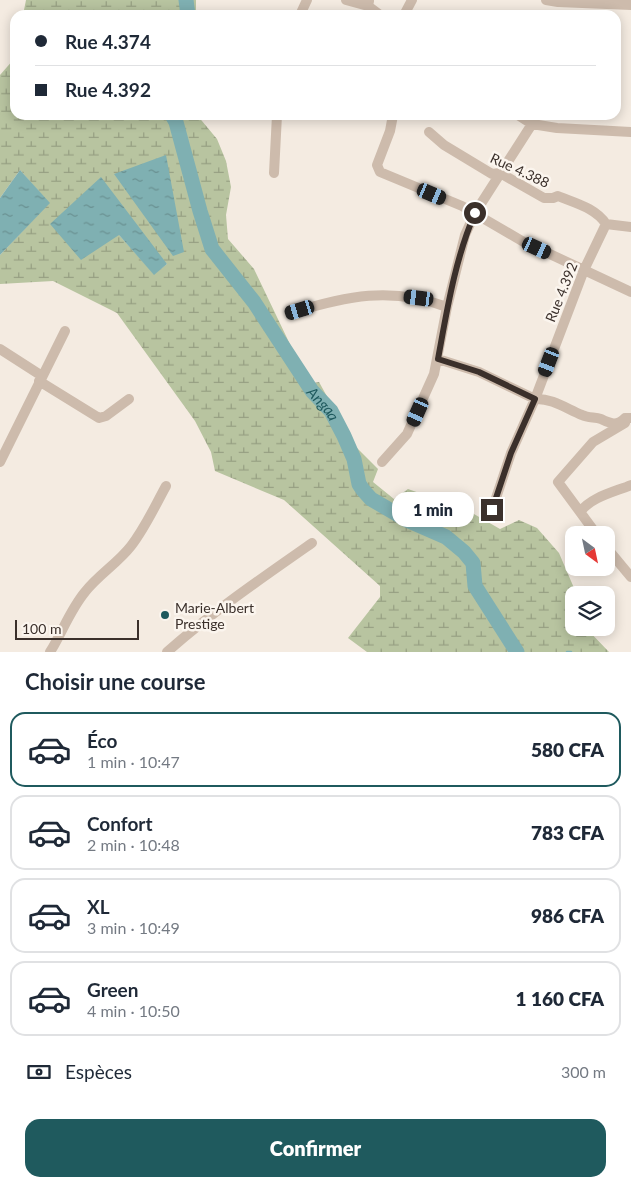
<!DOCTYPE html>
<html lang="fr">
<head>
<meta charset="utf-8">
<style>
  :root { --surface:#fff; --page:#f6f6f7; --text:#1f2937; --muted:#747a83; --line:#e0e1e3; --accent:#1f5a5e }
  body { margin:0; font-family:Lato,sans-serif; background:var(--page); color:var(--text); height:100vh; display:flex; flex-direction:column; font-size:19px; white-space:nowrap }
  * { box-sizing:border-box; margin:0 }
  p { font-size:16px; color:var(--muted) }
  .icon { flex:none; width:28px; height:28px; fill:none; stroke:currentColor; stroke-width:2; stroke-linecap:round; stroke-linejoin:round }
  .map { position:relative; height:652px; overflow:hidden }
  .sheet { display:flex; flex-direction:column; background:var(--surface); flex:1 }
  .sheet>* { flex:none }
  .banner { position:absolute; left:10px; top:10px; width:611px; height:110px; border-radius:15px; box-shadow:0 2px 12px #0003; display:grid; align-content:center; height:110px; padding:0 25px; background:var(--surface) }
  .needle { width:32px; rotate:147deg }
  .controls { position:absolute; left:565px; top:526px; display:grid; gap:10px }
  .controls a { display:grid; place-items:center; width:50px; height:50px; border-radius:10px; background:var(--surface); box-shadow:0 2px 12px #0003; font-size:25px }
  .scale { position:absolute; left:15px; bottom:12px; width:124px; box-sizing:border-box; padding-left:5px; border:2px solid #3b302b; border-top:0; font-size:14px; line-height:18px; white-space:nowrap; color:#3b302b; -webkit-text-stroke:4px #fbf5ee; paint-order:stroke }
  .end { position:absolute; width:22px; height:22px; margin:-11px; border:6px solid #3b302b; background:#fff; box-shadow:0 0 0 2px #fff }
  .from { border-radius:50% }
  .bubble { position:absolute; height:35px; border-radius:15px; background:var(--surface); box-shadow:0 2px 12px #0003; font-size:16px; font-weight:800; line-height:35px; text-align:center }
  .car { position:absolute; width:15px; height:30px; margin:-15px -8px; border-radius:6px; box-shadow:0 0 4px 1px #0007; background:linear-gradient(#222 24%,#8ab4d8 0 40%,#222 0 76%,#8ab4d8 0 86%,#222 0) }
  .banner b { display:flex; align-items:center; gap:18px; height:48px; font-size:19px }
  .banner b+b { border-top:1px solid var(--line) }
  .banner i { width:12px; height:12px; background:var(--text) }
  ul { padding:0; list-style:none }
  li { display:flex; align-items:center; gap:15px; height:75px; margin:0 10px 8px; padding:0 15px; border:2px solid var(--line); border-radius:15px }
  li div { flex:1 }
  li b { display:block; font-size:19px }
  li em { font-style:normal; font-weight:800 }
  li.current { border-color:var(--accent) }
  li>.icon { width:45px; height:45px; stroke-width:1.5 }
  h2 { padding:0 25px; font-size:22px; line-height:60px }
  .pay { display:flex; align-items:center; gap:12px; height:55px; padding:0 25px; font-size:19px }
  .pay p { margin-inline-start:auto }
  .primary-button { display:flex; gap:10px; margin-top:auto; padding:10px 25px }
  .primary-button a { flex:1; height:58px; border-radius:15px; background:var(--accent); color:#fff; font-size:20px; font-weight:800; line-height:58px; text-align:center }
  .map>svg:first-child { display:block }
</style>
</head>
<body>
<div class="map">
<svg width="631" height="652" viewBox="0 0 631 652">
  <defs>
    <pattern id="wetland-marsh" width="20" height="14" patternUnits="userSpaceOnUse" patternTransform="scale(1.25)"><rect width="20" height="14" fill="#b8c4a0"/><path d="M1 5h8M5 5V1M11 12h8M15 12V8" fill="none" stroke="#97a083"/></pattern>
    <pattern id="water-ripples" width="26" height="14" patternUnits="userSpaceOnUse" patternTransform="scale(1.25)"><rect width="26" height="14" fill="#7fb0b2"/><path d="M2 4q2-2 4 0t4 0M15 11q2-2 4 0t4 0" fill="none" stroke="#699091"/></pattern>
  </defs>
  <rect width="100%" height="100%" fill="#f4ebe1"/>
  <path fill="url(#wetland-marsh)" fill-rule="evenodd" d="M26 0H196V15H23Z
    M15 55V115H197L217 139 226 161 231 187 226 215 228 239 254 269 309 384 319 382 334 409 348 439 378 469 373 482 394 499 408 489 467 510 500 529 519 520 537 528 559 553 577 595H574V628H586L609 652H367L348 638 380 597V586L284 500 215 471 211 452 195 421 117 313 53 281 0 284V255L49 203 20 170 0 198V75L14 59ZM119 235 167 264 154 274Z"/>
  <path fill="url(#water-ripples)" d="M166 155 184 252 173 256 114 174Z
    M20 170 50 203 0 255V198Z
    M101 177 167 264 154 275 119 235 81 260 50 224Z"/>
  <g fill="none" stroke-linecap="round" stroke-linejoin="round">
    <path stroke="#7fb0b2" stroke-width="2.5" d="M567 652H571"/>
    <g stroke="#7fb0b2" stroke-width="15">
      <path d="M186 0 188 15"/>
      <path id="s1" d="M172 115 176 122 200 211 212 249 254 302 312 391 331 411 344 436 354 459 359 484 363 490 371 499 407 520 446 537 464 552 473 563 475 586 517 652"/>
    </g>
    <path stroke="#cdbbac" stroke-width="10" d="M346 0 368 6
      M546 0 558 2 631 5
      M369 1 368 6 380 15
      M300 15 307 0
      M404 15 412 0
      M393 115 390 131 377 165 380 172 462 206 522 241 631 292
      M518 115 532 124 557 128 631 132
      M429 132 444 145 492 174 500 173 544 198H553L558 196C575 203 596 208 606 224L631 227
      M274 173 277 115
      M291 313C346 296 391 286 447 307
      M0 349 42 376
      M438 359 479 372 535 399C552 398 567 409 582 415 588 418 595 417 601 419 611 424 617 426 625 418H631
      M39 381 99 418 106 416 129 399
      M0 462 65 331
      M382 462 407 434 434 374 447 307 465 235 475 213 532 124
      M492 510 511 453 535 399 584 270 606 224
      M580 512C591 497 614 492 631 485
      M597 535 558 482 593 442 625 423
      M606 547 631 577
      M50 652C62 633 70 610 85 592 98 575 118 563 131 546 145 528 155 506 166 486
      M167 652C212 612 262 578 312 543"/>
  </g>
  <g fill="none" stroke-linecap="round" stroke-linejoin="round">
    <path stroke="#3b302b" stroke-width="6" d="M475 213C455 259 447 310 438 359L479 372 535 399 511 453 492 510"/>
  </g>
  <circle fill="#1f5a5e" stroke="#fbf5ee" stroke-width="2" cx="165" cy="615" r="5"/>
  <g text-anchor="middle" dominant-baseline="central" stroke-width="5" stroke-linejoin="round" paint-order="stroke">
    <g font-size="14" fill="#3b302b" stroke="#fbf5ee">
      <text transform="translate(520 170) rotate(25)">Rue 4.388</text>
      <text transform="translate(561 292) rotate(-68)">Rue 4.392</text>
    </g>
    <g font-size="14" fill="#3b302b" stroke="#fbf5ee" text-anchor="start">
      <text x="175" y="607">Marie-Albert<tspan x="175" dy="16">Prestige</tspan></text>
    </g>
    <g font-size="15" font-style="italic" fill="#1f5a5e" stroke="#fbf5ee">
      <text stroke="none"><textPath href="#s1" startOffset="331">Angaa</textPath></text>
    </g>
  </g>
</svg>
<div class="controls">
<a><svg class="needle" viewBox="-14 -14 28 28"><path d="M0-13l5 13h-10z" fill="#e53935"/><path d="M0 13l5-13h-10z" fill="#747a83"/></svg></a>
<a><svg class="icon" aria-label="layers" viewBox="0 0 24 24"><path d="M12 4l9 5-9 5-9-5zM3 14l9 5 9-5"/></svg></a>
</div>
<div class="scale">100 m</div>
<i class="end from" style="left:475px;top:213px"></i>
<i class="end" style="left:492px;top:510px"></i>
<div class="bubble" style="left:392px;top:492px;width:82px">1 min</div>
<i class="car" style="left:432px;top:194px;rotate:113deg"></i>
<i class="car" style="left:537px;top:248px;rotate:115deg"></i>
<i class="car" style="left:419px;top:298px;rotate:277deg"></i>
<i class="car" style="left:300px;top:310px;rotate:253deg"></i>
<i class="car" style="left:549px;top:362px;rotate:201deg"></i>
<i class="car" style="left:418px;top:412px;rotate:204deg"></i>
<div class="banner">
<b><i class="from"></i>Rue 4.374</b>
<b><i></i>Rue 4.392</b>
</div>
</div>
<section class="sheet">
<h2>Choisir une course</h2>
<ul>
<li class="current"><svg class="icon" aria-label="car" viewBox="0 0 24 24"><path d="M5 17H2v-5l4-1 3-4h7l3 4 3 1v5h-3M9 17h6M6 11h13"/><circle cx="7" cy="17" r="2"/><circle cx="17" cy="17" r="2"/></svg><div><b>Éco</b><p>1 min · 10:47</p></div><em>580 CFA</em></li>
<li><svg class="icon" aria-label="car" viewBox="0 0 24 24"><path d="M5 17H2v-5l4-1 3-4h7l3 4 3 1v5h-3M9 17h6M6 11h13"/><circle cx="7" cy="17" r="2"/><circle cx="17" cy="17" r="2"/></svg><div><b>Confort</b><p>2 min · 10:48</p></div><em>783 CFA</em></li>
<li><svg class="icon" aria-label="car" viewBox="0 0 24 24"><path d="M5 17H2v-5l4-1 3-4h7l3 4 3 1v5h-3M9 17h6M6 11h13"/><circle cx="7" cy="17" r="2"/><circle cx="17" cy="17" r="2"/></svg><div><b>XL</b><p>3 min · 10:49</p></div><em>986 CFA</em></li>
<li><svg class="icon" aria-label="car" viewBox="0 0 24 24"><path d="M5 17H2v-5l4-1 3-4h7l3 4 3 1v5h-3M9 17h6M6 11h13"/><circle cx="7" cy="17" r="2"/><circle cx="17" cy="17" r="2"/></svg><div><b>Green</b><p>4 min · 10:50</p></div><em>1 160 CFA</em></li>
</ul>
<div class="pay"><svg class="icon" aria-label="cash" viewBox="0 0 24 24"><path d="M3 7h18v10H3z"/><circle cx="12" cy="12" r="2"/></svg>Espèces<p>300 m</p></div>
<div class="primary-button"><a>Confirmer</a></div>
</section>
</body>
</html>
